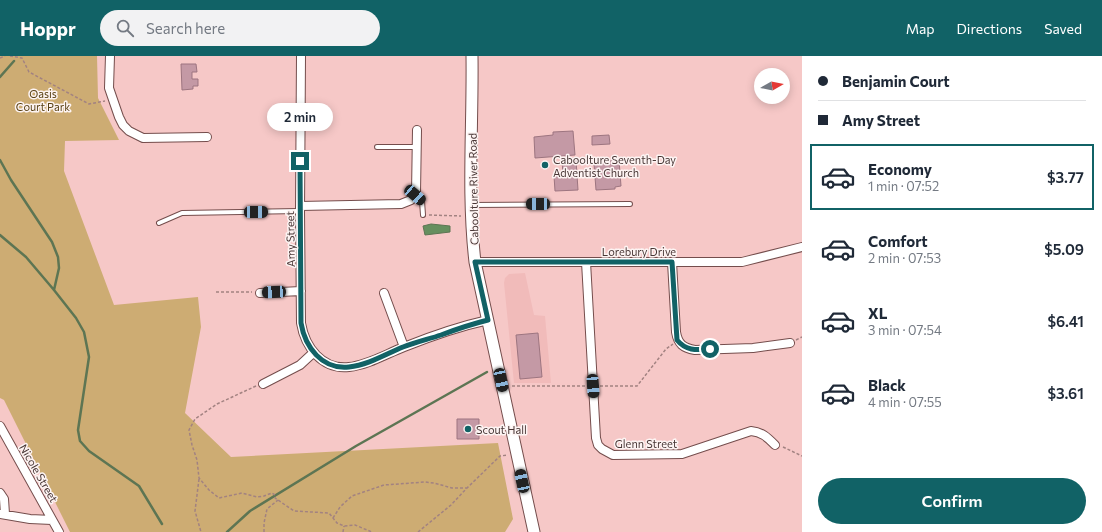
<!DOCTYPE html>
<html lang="en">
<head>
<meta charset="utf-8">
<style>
  :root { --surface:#fff; --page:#f2f2f3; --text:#1f2937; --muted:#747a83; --line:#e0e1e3; --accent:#116266 }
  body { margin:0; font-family:Commissioner,sans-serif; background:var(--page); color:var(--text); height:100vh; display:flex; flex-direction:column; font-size:15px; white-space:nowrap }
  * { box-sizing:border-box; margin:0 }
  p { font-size:13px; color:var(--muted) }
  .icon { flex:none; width:22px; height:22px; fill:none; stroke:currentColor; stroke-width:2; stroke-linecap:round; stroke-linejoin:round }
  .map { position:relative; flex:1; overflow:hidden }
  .panel { display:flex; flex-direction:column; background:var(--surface); width:300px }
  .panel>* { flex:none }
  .banner { display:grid; align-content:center; height:88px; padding:0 16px; background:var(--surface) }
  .needle { width:26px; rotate:81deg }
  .buttons { position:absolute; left:754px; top:12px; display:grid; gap:8px }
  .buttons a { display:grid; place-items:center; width:36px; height:36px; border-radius:50%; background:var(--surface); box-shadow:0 2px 10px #0003; font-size:20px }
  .end { position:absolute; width:18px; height:18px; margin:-9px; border:5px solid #116266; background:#fff; box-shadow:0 0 0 2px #fff }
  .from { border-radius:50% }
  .bubble { position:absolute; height:28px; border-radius:14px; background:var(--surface); box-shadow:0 2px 10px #0003; font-size:13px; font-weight:600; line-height:28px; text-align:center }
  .car { position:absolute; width:12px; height:24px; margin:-12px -6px; border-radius:5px; box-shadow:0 0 3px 1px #0007; background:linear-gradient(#222 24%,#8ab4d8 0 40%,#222 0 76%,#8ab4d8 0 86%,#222 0) }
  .banner b { display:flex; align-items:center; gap:14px; height:38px; font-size:15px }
  .banner b+b { border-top:1px solid var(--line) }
  .banner i { width:10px; height:10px; background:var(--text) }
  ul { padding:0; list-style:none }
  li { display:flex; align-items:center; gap:12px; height:66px; margin:0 8px 6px; padding:0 8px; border:2px solid transparent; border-radius:0px }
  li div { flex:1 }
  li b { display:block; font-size:15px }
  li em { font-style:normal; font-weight:600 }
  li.active { border-color:var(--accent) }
  li>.icon { width:36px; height:36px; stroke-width:1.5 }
  .action { display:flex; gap:8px; margin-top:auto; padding:8px 16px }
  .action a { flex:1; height:46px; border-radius:24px; background:var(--accent); color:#fff; font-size:16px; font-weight:600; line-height:46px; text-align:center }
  header { display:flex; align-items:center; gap:24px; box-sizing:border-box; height:56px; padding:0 20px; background:var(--accent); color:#fff }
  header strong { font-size:19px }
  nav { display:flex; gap:22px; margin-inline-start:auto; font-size:14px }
  .search { width:280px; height:36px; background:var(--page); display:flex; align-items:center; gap:10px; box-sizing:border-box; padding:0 14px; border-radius:22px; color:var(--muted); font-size:15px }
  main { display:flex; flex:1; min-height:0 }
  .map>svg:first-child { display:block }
</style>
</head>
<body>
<header>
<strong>Hoppr</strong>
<div class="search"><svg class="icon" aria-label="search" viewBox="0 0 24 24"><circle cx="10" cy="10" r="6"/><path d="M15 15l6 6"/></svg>Search here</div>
<nav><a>Map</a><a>Directions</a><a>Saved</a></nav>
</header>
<main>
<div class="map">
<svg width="802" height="476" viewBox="0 0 802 476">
  <rect width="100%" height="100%" fill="#f6c8c7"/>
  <path fill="#f1bbba" d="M525 217 534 259 545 260 551 327H514L504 227 505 222 509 218Z"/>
  <path fill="#cdac73" d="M0 0H97L98 42 119 84 65 85 64 115 114 249 198 241 201 271 185 357 231 401 498 387 513 463 505 476H70L4 344 0 342Z"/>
  <path fill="#668f5f" stroke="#5d7553" d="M431 168 450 170V176L425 179 423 170Z"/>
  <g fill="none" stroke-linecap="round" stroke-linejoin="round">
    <path stroke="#5d7553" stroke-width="2.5" d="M0 21 14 5
      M0 104 11 124 52 186 58 201 59 212 54 234
      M0 179 26 201 54 234 76 262 84 276 89 301 78 374 80 385 89 395 139 430 162 468
      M227 476 250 455 356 390 487 316"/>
  </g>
  <path fill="#c499a5" stroke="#9d7580" d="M181 8H196L197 16H192V23H198V30H193V33L182 34Z
    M573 75 575 99 535 102 534 81 553 79V76Z
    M609 79 610 88 592 89V80Z
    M562 104H576L578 134 555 135 554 120 563 119Z
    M619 104 621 130 615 131V133L596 134 594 108 608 107 607 105Z
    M538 277 542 321 520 323 516 279Z
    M457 363H479V383H457Z"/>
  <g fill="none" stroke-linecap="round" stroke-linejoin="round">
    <g stroke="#744d4c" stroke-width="6">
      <path id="lane" d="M377 91H417
        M415 139 422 145 423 159
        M471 149 630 148
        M159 167 182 157 300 155"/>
    </g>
    <g stroke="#744d4c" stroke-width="10">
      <path id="street" d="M110 0 109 32 119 61 123 69 129 75 143 82 207 81
        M301 0 300 155 301 267C305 291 322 314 349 311 368 309 386 298 404 291 429 281 461 270 488 264
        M300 150 401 148 411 144 416 137 417 74
        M475 206H742L802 191
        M586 206 596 382 598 389 602 393 613 399 682 398 751 375C762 376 767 381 775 389
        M672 206 676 276C678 288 683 292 695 294L753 292 790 287
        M260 237 301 235
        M384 237 404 291
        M263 328 300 309 313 297
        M0 370 59 476
        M0 437 4 443 5 458
        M0 458 30 463 52 464"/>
    </g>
    <g stroke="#744d4c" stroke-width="13">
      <path id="secondary" d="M472 0C473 69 467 138 475 206L534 476"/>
    </g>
    <path stroke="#a28281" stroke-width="1.5" stroke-dasharray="3 2" stroke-linecap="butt" d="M10 0 22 2 29 16 89 48 105 45
      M0 2 5 0
      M429 159 461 160
      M216 236H252
      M796 284 802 281
      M256 330 217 348 195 363 189 374 192 389 197 404 199 422 209 434 219 442 242 437 257 441 264 440 272 437 275 439V442L294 455 329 457 337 467 344 470 355 469 372 476
      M512 330H587
      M600 330H637L666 293 673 288
      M783 391 802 400
      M199 423 195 455 201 476
      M333 462 340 451 352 440 384 429 425 426 434 427 452 432H467
      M264 476V467L267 453 278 444
      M343 476 344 470
      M418 476 451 449 467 432 500 400 508 399"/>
    <use href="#lane" stroke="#fff" stroke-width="4"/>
    <use href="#street" stroke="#fff" stroke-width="8"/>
    <use href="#secondary" stroke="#fff" stroke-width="11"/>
  </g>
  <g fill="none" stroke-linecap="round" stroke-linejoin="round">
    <path stroke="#116266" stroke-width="5" d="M300 105 301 267C305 291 322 314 349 311 368 309 386 298 403 291 416 286 429 283 441 279 457 273 472 268 488 264L475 206H672L677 284C686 295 696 294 710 293"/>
  </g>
  <g fill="#116266" stroke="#fdf4f3" stroke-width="1.5">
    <circle cx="545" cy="109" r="4"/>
    <circle cx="468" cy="373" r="4"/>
  </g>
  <g text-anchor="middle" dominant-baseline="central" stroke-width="3" stroke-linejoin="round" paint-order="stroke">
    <g font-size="11" fill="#5a4215" stroke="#fdf4f3">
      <text x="43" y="37">Oasis<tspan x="43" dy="13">Court Park</tspan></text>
    </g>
    <g font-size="11" fill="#493736" stroke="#fdf4f3" text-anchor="start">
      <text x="553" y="103">Caboolture Seventh-Day<tspan x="553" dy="13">Adventist Church</tspan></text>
      <text x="476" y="373">Scout Hall</text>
    </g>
    <g font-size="11" fill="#493736" stroke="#fdf4f3">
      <text transform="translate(473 133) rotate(-91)">Caboolture River Road</text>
      <text transform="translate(290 183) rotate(-91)">Amy Street</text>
      <text x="639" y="195">Lorebury Drive</text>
      <text x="646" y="387">Glenn Street</text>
      <text transform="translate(39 417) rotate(60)">Nicole Street</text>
    </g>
  </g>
</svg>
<div class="buttons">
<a><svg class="needle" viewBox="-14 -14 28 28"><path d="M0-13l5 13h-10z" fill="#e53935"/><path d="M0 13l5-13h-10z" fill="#747a83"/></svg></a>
</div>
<i class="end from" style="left:710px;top:293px"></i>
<i class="end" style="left:300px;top:105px"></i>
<div class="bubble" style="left:267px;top:47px;width:66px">2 min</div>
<i class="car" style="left:415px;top:139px;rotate:131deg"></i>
<i class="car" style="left:538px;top:148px;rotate:270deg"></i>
<i class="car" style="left:256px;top:156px;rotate:89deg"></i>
<i class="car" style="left:274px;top:236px;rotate:267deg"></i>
<i class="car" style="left:501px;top:324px;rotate:168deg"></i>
<i class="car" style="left:593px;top:330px;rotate:176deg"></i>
<i class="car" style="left:522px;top:425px;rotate:348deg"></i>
</div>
<section class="panel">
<div class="banner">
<b><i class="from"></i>Benjamin Court</b>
<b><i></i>Amy Street</b>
</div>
<ul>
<li class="active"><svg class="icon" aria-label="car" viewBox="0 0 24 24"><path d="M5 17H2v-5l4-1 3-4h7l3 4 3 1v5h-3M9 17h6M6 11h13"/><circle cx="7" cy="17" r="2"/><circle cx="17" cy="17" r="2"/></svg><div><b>Economy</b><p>1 min · 07:52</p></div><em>$3.77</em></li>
<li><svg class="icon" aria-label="car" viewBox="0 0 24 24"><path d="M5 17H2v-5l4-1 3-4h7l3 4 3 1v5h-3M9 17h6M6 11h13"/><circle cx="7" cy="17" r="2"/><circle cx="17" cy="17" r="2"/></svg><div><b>Comfort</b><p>2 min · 07:53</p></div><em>$5.09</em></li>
<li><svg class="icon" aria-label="car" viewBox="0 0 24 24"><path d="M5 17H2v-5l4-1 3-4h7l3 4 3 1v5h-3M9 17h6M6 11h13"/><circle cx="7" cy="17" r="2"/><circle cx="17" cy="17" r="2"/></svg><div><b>XL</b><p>3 min · 07:54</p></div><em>$6.41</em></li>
<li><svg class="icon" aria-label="car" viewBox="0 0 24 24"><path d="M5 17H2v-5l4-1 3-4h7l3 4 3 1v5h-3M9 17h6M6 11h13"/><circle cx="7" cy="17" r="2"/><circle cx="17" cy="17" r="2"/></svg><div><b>Black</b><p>4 min · 07:55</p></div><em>$3.61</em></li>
</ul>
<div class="action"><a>Confirm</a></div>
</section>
</main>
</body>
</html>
